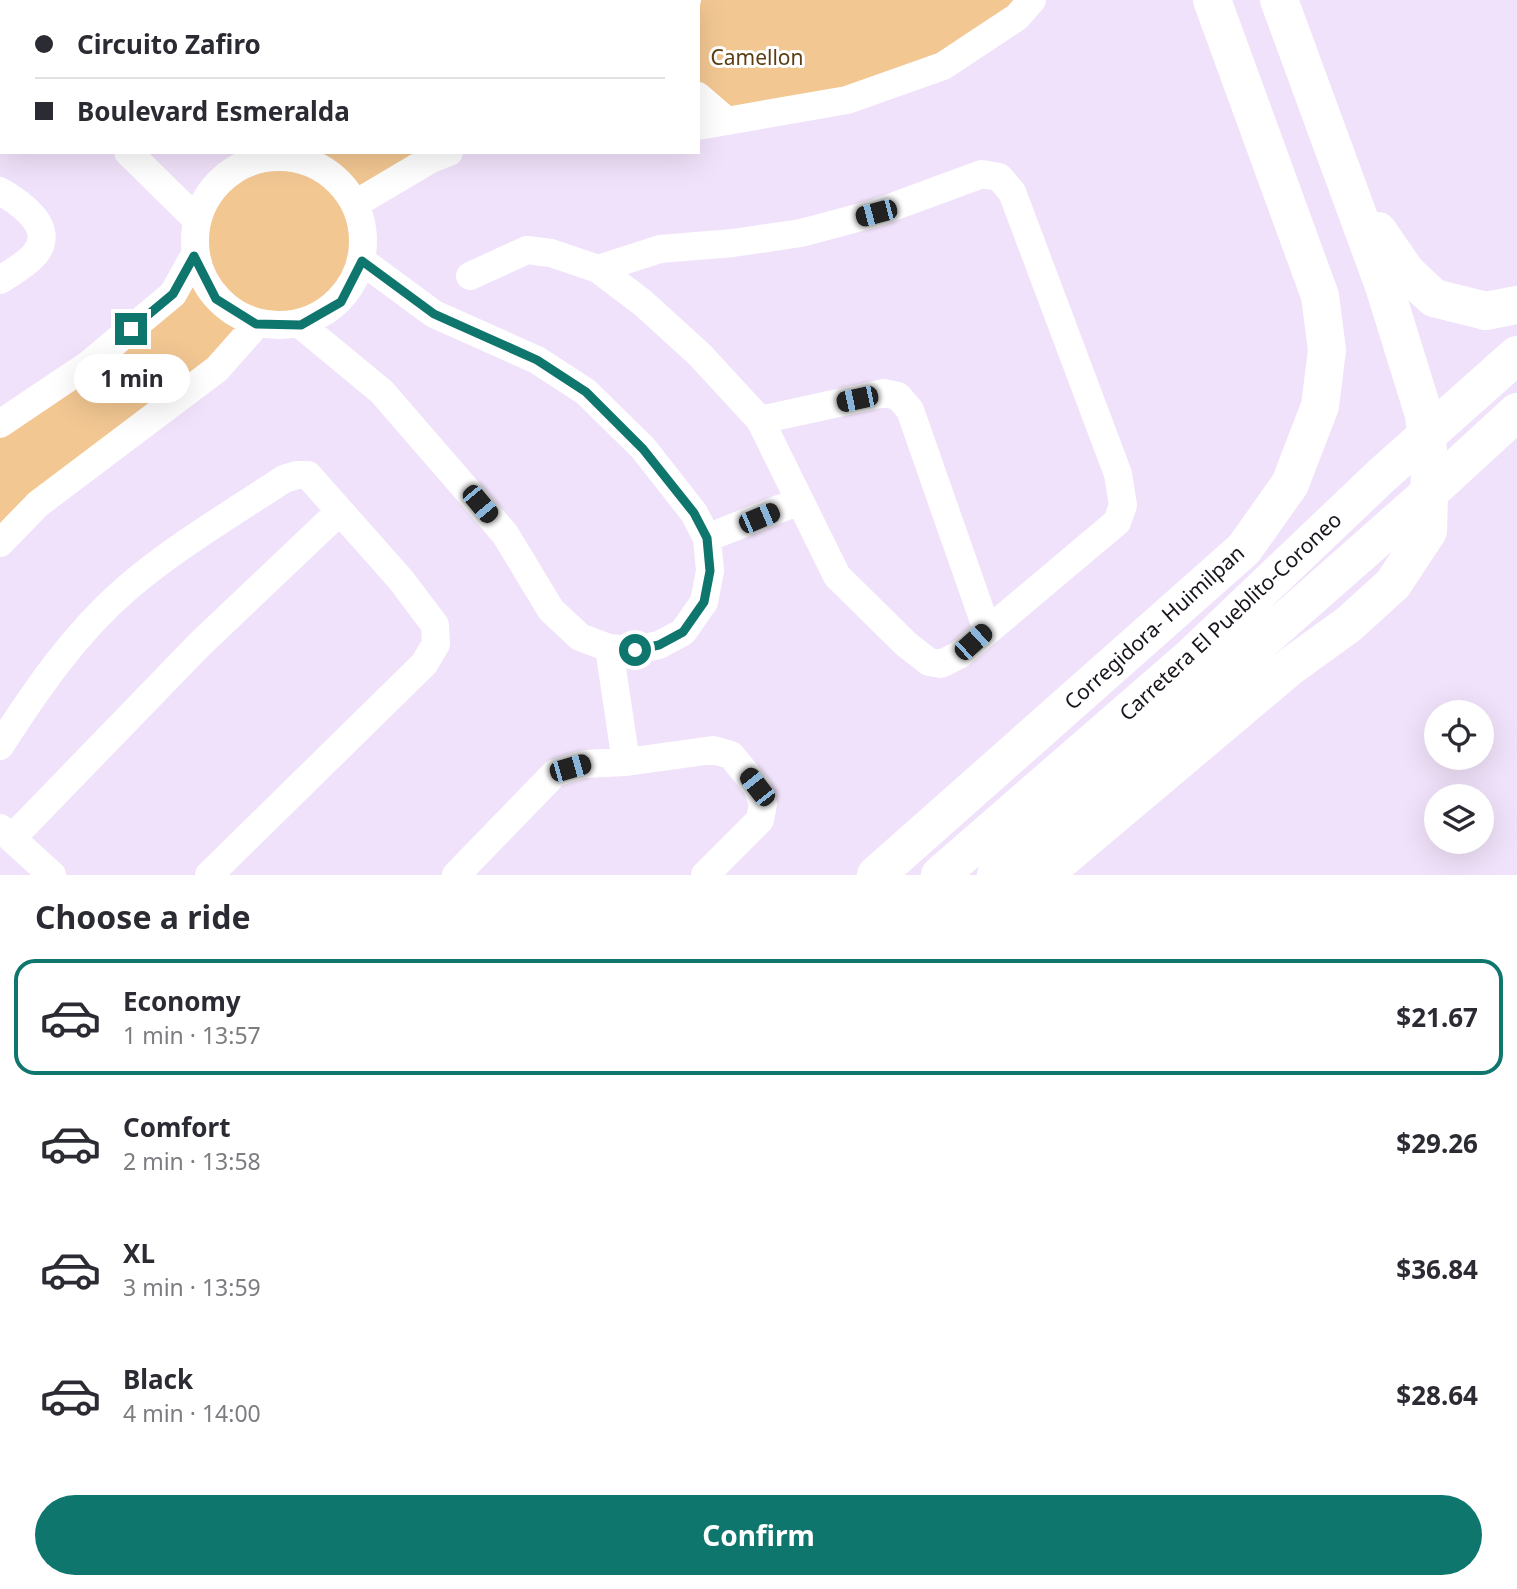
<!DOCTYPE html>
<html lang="en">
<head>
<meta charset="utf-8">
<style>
  :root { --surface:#fff; --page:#f2f2f3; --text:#2b2b33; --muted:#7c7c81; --line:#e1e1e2; --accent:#0f766e }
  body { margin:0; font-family:"Noto Sans",sans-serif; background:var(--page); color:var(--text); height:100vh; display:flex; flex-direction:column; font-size:26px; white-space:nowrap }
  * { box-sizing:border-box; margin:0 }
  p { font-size:23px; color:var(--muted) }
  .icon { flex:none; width:38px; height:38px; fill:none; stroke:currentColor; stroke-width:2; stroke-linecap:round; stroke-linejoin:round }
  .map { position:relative; height:875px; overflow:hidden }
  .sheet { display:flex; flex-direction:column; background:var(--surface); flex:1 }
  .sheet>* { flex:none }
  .hud { position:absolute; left:0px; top:0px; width:700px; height:154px; box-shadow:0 7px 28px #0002; display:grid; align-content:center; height:154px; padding:0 35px; background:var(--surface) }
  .tools { position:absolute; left:1424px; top:700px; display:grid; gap:14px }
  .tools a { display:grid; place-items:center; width:70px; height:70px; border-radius:50%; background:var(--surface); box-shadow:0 7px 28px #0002; font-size:35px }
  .end { position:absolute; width:32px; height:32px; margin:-16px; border:9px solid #0f766e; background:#fff; box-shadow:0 0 0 4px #fff }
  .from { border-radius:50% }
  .bubble { position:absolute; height:49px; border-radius:24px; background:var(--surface); box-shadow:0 7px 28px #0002; font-size:23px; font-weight:700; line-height:49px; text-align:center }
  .car { position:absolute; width:21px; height:42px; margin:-21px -10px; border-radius:9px; box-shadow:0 0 5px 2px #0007; background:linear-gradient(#222 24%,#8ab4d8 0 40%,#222 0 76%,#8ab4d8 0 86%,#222 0) }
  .hud b { display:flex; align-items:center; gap:24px; height:66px; font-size:26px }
  .hud b+b { border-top:2px solid var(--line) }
  .hud i { width:18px; height:18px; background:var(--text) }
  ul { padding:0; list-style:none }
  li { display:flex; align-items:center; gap:21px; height:116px; margin:0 14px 10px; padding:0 21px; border:4px solid transparent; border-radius:21px }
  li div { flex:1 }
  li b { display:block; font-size:26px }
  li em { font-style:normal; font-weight:700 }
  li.current { border-color:var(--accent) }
  li>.icon { width:63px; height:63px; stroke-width:1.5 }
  h2 { padding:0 35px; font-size:32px; line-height:84px }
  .cta { display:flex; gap:14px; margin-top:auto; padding:14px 35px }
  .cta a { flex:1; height:80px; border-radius:42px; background:var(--accent); color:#fff; font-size:28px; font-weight:700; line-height:80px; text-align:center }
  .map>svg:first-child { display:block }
</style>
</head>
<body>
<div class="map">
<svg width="1517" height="875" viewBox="0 0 1517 875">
  <rect width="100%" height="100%" fill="#f0e2fa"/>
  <path fill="#f2c792" d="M570 0H1032L943 66 698 126V2H564Z
    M301 152H449L360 201 364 237 362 261 341 302 301 325H256L226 306 251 325 0 543V424L89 364 194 256 196 219 219 180 259 158 297 156Z"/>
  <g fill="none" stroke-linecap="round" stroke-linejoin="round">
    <path stroke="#fff" stroke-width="28" d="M100 0 101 2
      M411 0V2
      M441 0 443 2
      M593 0 594 2
      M246 2 248 0
      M564 2 570 0
      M686 2 687 0
      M0 54 2 55
      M698 96 727 121
      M698 126 847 100 943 66 1017 17 1032 0
      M128 152 196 219
      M195 241a84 84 0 1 1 168 0a84 84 0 1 1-168 0Z
      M0 191C19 202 57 227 35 254 26 265 12 272 0 280
      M355 204 431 159 449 152
      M470 276 527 250 551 253 598 269 643 303 700 355 760 420 837 576 906 644 929 662 941 664 959 655 1117 522 1123 505 1118 474 1012 192 999 177 982 174 876 213 801 233 733 243 660 249 598 269
      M301 325 382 392 505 534 551 610 580 637 609 648 635 650 659 645 683 632 704 602 710 571 707 538 694 513 643 448 586 392 537 360 434 314 362 261
      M760 420 884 393 898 396 910 410 987 630
      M0 424 89 364 173 294 194 256
      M707 538 799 501
      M0 543 38 504 217 369 256 325
      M609 648 626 762
      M0 746C36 690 75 633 126 589 175 547 231 514 284 479L297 475H308L401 580 435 625 436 644 424 664 209 875
      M0 828 52 875
      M12 838 200 644 339 512
      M456 875 555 773 584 764 626 762 713 750 731 755 757 787 763 804 760 820 705 875"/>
    <path stroke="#fff" stroke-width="38" d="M1378 231 1407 273 1434 298 1486 311 1517 305
      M876 875 1244 549 1290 484 1320 406 1327 350 1320 296 1212 0
      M940 875 1192 656 1381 476 1517 355
      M996 875 1418 503 1517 412
      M1043 875 1291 666 1349 624 1393 584 1428 531 1430 468 1424 415 1384 286 1279 0"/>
  </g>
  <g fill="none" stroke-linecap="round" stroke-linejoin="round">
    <path stroke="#0f766e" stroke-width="9" d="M131 329 173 294 194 256 216 299 256 324 301 325 341 302 362 261 434 314 537 360 586 392 643 449 694 513 707 538 710 571 704 602 683 632 659 645 635 650"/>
  </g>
  <g text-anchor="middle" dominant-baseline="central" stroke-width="6" stroke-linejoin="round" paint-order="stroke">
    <g font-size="21" fill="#5c3e12" stroke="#fff">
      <text x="757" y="57">Camellon</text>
    </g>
    <g font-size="21" fill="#19141d" stroke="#fff">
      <text transform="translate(1230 616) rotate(-43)">Carretera El Pueblito-Coroneo</text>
      <text transform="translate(1154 627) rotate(-42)">Corregidora- Huimilpan</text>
    </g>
  </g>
</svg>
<div class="tools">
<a><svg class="icon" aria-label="locate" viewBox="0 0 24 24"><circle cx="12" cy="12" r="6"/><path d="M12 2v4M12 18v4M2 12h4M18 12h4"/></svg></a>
<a><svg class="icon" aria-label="layers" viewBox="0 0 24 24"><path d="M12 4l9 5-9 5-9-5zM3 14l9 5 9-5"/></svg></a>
</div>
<i class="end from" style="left:635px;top:650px"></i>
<i class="end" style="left:131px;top:329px"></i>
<div class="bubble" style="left:74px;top:354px;width:116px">1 min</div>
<i class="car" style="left:876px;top:213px;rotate:255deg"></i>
<i class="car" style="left:857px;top:399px;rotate:258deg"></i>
<i class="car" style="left:480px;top:504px;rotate:140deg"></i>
<i class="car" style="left:759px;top:518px;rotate:67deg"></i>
<i class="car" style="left:973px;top:642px;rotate:48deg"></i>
<i class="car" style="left:570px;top:768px;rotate:74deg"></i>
<i class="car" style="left:757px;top:787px;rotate:322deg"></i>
<div class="hud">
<b><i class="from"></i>Circuito Zafiro</b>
<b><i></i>Boulevard Esmeralda</b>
</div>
</div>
<section class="sheet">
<h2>Choose a ride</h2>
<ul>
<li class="current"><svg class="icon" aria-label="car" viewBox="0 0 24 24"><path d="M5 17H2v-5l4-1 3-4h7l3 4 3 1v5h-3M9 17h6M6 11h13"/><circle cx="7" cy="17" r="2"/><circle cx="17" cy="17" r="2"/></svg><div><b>Economy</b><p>1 min · 13:57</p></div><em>$21.67</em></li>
<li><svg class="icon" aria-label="car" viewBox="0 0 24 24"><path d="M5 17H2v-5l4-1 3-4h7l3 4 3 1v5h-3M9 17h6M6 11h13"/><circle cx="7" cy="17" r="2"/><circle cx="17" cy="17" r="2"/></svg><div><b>Comfort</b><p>2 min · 13:58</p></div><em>$29.26</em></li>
<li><svg class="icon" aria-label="car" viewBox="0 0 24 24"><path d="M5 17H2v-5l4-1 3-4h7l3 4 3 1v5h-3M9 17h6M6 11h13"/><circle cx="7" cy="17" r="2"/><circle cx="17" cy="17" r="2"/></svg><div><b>XL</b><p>3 min · 13:59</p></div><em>$36.84</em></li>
<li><svg class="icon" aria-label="car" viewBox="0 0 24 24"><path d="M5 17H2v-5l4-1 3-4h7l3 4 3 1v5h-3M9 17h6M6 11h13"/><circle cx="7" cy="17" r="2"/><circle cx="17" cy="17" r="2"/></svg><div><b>Black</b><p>4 min · 14:00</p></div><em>$28.64</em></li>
</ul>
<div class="cta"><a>Confirm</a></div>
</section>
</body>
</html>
